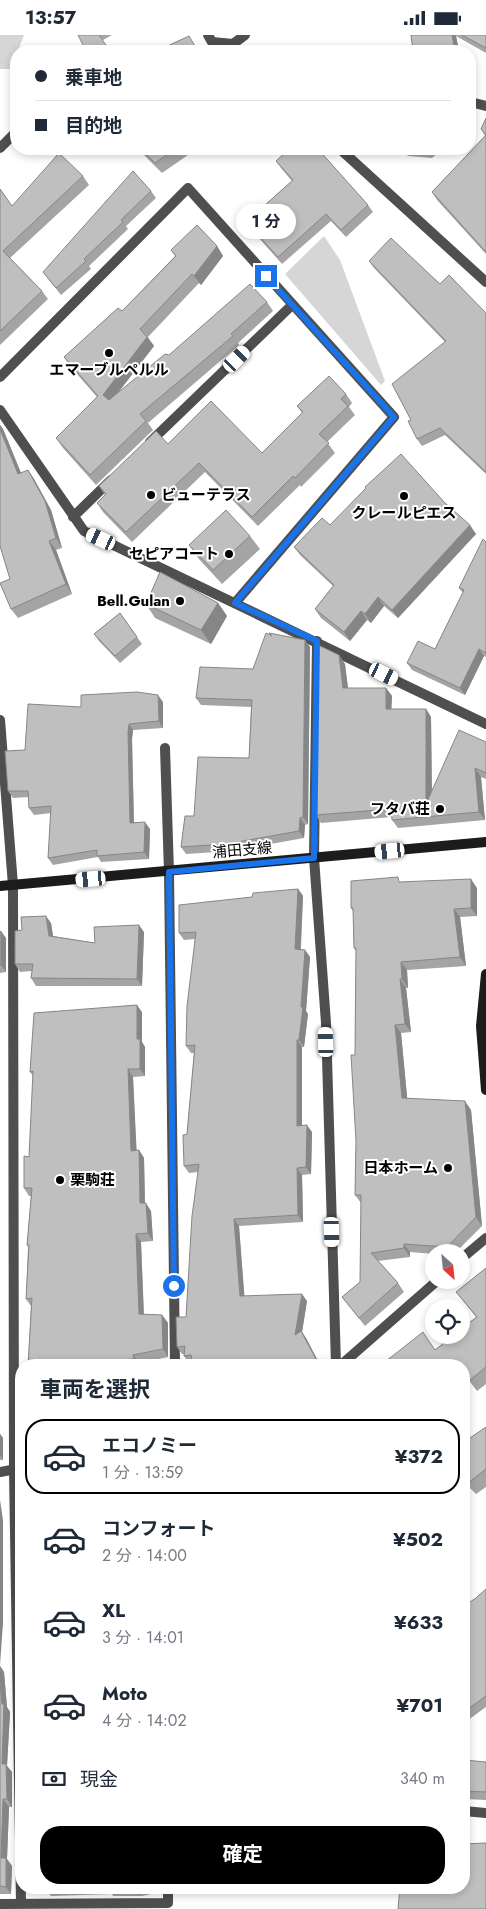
<!DOCTYPE html>
<html lang="ja">
<head>
<meta charset="utf-8">
<style>
  :root { --surface:#fff; --page:#f2f2f3; --text:#1f2937; --muted:#747a83; --line:#e0e1e3; --accent:#000 }
  body { margin:0; font-family:Jost,"Noto Sans JP",sans-serif; background:var(--page); color:var(--text); height:100vh; display:flex; flex-direction:column; font-size:19px; white-space:nowrap }
  * { box-sizing:border-box; margin:0 }
  p { font-size:16px; color:var(--muted) }
  .icon { flex:none; width:28px; height:28px; fill:none; stroke:currentColor; stroke-width:2; stroke-linecap:round; stroke-linejoin:round }
  .map { position:relative; flex:1; overflow:hidden }
  .details { position:absolute; left:15px; top:1324px; width:455px; height:535px; display:flex; flex-direction:column; background:var(--surface); border-radius:20px; box-shadow:0 2px 8px #0003 }
  .details>* { flex:none }
  .hud { position:absolute; left:10px; top:10px; width:466px; height:110px; border-radius:20px; box-shadow:0 2px 8px #0003; display:grid; align-content:center; height:110px; padding:0 25px; background:var(--surface) }
  .needle { width:32px; rotate:153deg }
  .controls { position:absolute; left:425px; top:1209px; display:grid; gap:10px }
  .controls a { display:grid; place-items:center; width:45px; height:45px; border-radius:50%; background:var(--surface); box-shadow:0 2px 8px #0003; font-size:25px }
  .end { position:absolute; width:22px; height:22px; margin:-11px; border:6px solid #1a73e8; background:#fff; box-shadow:0 0 0 2px #fff }
  .from { border-radius:50% }
  .bubble { position:absolute; height:35px; border-radius:18px; background:var(--surface); box-shadow:0 2px 8px #0003; font-size:16px; font-weight:700; line-height:35px; text-align:center }
  .car { position:absolute; width:15px; height:30px; margin:-15px -8px; border-radius:6px; box-shadow:0 0 4px 1px #0007; background:linear-gradient(#fff 24%,#345 0 40%,#fff 0 76%,#345 0 86%,#fff 0) }
  .hud b { display:flex; align-items:center; gap:18px; height:48px; font-size:19px }
  .hud b+b { border-top:1px solid var(--line) }
  .hud i { width:12px; height:12px; background:var(--text) }
  ul { padding:0; list-style:none }
  li { display:flex; align-items:center; gap:15px; height:75px; margin:0 10px 8px; padding:0 15px; border:2px solid transparent; border-radius:20px }
  li div { flex:1 }
  li b { display:block; font-size:19px }
  li em { font-style:normal; font-weight:700 }
  li.current { border-color:var(--accent) }
  li>.icon { width:45px; height:45px; stroke-width:1.5 }
  h2 { padding:0 25px; font-size:22px; line-height:60px }
  .pay { display:flex; align-items:center; gap:12px; height:55px; padding:0 25px; font-size:19px }
  .pay p { margin-inline-start:auto }
  .primary-button { display:flex; gap:10px; margin-top:auto; padding:10px 25px }
  .primary-button a { flex:1; height:58px; border-radius:20px; background:var(--accent); color:#fff; font-size:20px; font-weight:700; line-height:58px; text-align:center }
  .status { display:flex; justify-content:space-between; align-items:center; height:35px; padding:0 25px; background:var(--surface); direction:ltr }
  .status svg { height:14px; fill:currentColor }
  .map>svg:first-child { display:block }
</style>
</head>
<body>
<div class="status"><b>13:57</b><svg viewBox="0 0 49 12"><path d="M0 12V9h3v3zM5 12V6h3v6zM10 12V3h3v9zM15 12V0h3v12zM26 1h20v11H26zM47 4h2v5h-2z"/></svg></div>
<div class="map">
<svg width="486" height="1874" viewBox="0 0 486 1874">
  <rect width="100%" height="100%" fill="#fff"/>
  <path fill="#d6d6d6" d="M0 0H24L11 34H0Z
    M324 201 340 225 385 346 381 350 285 239Z"/>
  <g fill="none" stroke-linecap="round" stroke-linejoin="round">
    <path stroke="#4f4f4f" stroke-width="10" d="M208 0 212 7 233 9 245 0
      M470 67 486 71
      M0 113 16 97
      M340 114 486 247
      M0 342 188 153 394 382 235 568
      M0 375 84 496 486 689
      M150 407 291 271
      M73 482 111 445
      M317 606 314 823 326 988 336 1330
      M0 685 13 850 14 1435 21 1869
      M165 713 169 837 175 1330
      M461 1224 486 1203
      M341 1330 438 1245
      M0 1437 21 1433
      M464 1776 486 1778
      M0 1869 168 1868V1852"/>
    <path stroke="#1c1c1c" stroke-width="10" d="M0 851 486 807
      M486 939 481 991 486 1055"/>
  </g>
  <path fill="#a4a4a4" d="M78 0H112L103 5Z
    M411 0H486V18L456 1 459 16H413Z
    M486 83V219L437 165 432 157 485 101 481 94Z
    M72 114H84L79 120Z
    M119 114H128L123 118Z
    M138 114H195L188 120 162 138Z
    M358 114H443L432 123 408 121 404 116 362 119Z
    M286 117 368 170 373 177 346 202 331 186 282 229 251 194 246 187 292 146 281 133 276 126Z
    M83 141 89 150 10 223 42 256 48 264 0 310V154L12 171Z
    M151 156 156 163 126 191 128 194 89 231 91 234 61 260 43 237Z
    M217 211 223 221 201 250 199 248 148 302 154 311 118 358 169 320 267 267 273 276 238 308 239 310 148 388 153 395 96 450 63 413 56 403 97 362 71 332 64 322 122 276 175 221 171 215Z
    M369 226 440 249 486 278V439L445 400 422 411 417 404 411 385 445 307 374 233Z
    M346 359 352 368 349 372 355 380 327 407 335 418 301 452 300 450 258 491 205 437 132 507 103 477 97 468 105 460 99 451 168 409 262 418 302 378 297 371Z
    M0 390 3 394 21 438 28 435 34 444 51 475 62 513 56 515 72 559 18 583 11 574 10 544 0 511Z
    M445 468 476 499 398 583 384 571 371 588 367 585 350 606 321 583 315 574 333 551 300 520 294 512 330 490Z
    M250 501 260 514 222 549 198 523 189 510Z
    M486 507V622L484 621 465 660 412 635 407 628 435 614 463 558 459 553Z
    M218 568 227 581 211 609 155 583 146 569Z
    M120 578 142 609 120 628 99 606 94 599Z
    M271 601 305 605 310 612 308 789 305 790 304 803 231 816 186 819 181 812 194 781 249 723 251 672 201 670 196 663 253 634Z
    M339 620 345 629 348 653H386L392 661 391 674H426L431 682 432 756 486 707V744L481 742 485 785 398 793 392 785V782L321 788 316 780Z
    M163 667V693L133 695 132 704 134 787 150 794 149 824 101 827 98 822 53 830 48 823 51 778 34 780 29 773V762L13 763 8 756 25 715 81 672Z
    M402 847 477 853V881L460 882 466 931 407 935 408 953H406L411 997 401 998 407 1063 471 1075 482 1191 455 1218H434V1219L410 1217V1222L378 1226 398 1248 404 1257 365 1291 342 1262 360 1247 361 1168 355 1160 356 1106 355 1020 356 916 354 913 353 876 351 873Z
    M298 854 303 861 301 914 305 915 310 922 306 976 308 979 304 1012H302V1091L312 1097 311 1139 302 1140 303 1187 239 1191 244 1261 307 1266 302 1297 306 1303 320 1330H193L192 1328H189L184 1321V1319H182L177 1312 186 1282 198 1137 189 1138 184 1131 194 1018H191L186 1011 195 904 184 905 179 898 252 862Z
    M51 888 53 901 95 908 144 897 142 951H36L31 943 32 936 20 937 15 929 22 895Z
    M0 897 6 903V937L0 938Z
    M142 977V1007L145 1012V1041L133 1042 136 1115H139L144 1123 145 1168 151 1176 153 1206 141 1207 144 1279 162 1280 168 1288V1322L139 1328V1330H28L31 1271 26 1264 28 1212 27 1210 31 1161H29L24 1153 29 1122 33 1041 30 1037Z
    M486 1233V1349L477 1356 464 1339V1330H381L435 1315 476 1282 456 1257Z
    M486 1392V1452L476 1459 470 1453 464 1458V1407Z
    M0 1399 3 1403V1425H0Z
    M486 1554V1672L464 1688V1571L476 1563Z
    M0 1631 4 1637 7 1672 10 1677 7 1731 12 1737V1772H9L7 1824 12 1831 11 1859H0Z
    M464 1725 486 1727V1765L464 1764Z
    M46 1852H162L161 1857 142 1861H113L112 1859 51 1861 46 1854Z"/>
  <path fill="#868686" d="M452 0H456V1L459 16H455Z
    M74 114H84L79 120Z
    M217 211 223 221 201 250 194 241Z
    M147 302 154 311 109 369 103 360Z
    M0 390 3 394 25 448 18 439 0 394Z
    M28 435 34 444 51 475 62 513 56 503Z
    M470 490 476 499 398 583 392 575Z
    M49 506 56 515 72 559 66 549Z
    M378 562 384 571 371 588 365 579Z
    M218 568 227 581 211 609 201 595Z
    M361 576 367 585 350 606 344 597Z
    M305 605 310 612 308 789 303 782Z
    M479 614 484 621 465 660 460 653Z
    M339 620 345 629 349 662 343 653Z
    M386 653 392 661 391 682 386 674Z
    M158 660 163 667V693L159 686Z
    M426 674 431 682 432 778 426 769Z
    M129 689 133 695 132 704 134 794 130 788 128 697Z
    M475 733 481 742 485 785 479 777Z
    M300 783 305 790 304 803 299 796Z
    M145 787 150 794 149 824 144 817Z
    M471 844 477 853V881L471 873Z
    M298 854 303 861 300 921 295 914Z
    M454 874 460 882 466 931 460 922Z
    M46 881 51 888 54 908 49 901Z
    M139 890 144 897 142 951 137 944Z
    M1 896 6 903V937L1 930Z
    M305 915 310 922 306 976 308 979 304 1012 299 1005 301 972Z
    M401 927 407 935 408 953 402 944Z
    M400 944 406 953 411 997 405 989Z
    M137 970 142 977V1007L145 1012V1041L140 1034 137 1004Z
    M395 990 401 998 408 1071 402 1063Z
    M297 1005 302 1012V1098L297 1091Z
    M128 1034 133 1042 137 1123 131 1116Z
    M465 1066 471 1075 482 1191 476 1182Z
    M307 1090 312 1097 311 1139 306 1132Z
    M139 1115 144 1123 145 1176 140 1168Z
    M297 1133 302 1140 303 1187 298 1180Z
    M146 1168 151 1176 153 1206 148 1198Z
    M234 1184 239 1191 245 1268 240 1261Z
    M136 1199 141 1207 144 1287 139 1279Z
    M404 1209 410 1217V1222L404 1213Z
    M302 1259 307 1266 302 1297 306 1303 320 1330 295 1300Z
    M162 1280 168 1288V1322L163 1314Z
    M133 1320 139 1328V1330L134 1324Z
    M0 1399 3 1403V1425L0 1420Z
    M0 1465 3 1485V1588L0 1630Z
    M0 1631 4 1637 7 1672 10 1677 7 1731 12 1737V1772L7 1764 2 1729V1669L0 1647Z
    M3 1764 9 1772 7 1824 12 1831 11 1859 6 1852 1 1823Z
    M158 1852H162L161 1857Z"/>
  <path fill="#bfbfbf" stroke="#868686" d="M78 0H99L110 16H86Z
    M411 0H452L455 16H413Z
    M462 0H486V13Z
    M189 1 198 16H160L159 15Z
    M486 83V217L432 157 486 100 481 94Z
    M141 114H175L155 128Z
    M284 114H318L368 170 341 195 326 179 278 222 246 187 293 145 276 126 286 117Z
    M403 114H430L427 116Z
    M59 118 83 141 3 216 42 256 0 296V154L12 171Z
    M133 136 151 156 121 185 123 187 84 224 86 226 56 253 43 237Z
    M197 190 217 211 194 241 192 239 140 294 147 302 103 360 109 365 165 319 169 320 250 249 267 267 231 299 233 301 140 379 146 386 90 440 56 403 98 361 64 322 118 273 122 276 176 221 171 215Z
    M391 203 440 249 449 240 486 278V437L440 393 417 404 408 386 411 385 392 349 446 306 369 226Z
    M329 341 346 359 341 364 348 371 319 399 329 408 295 443 293 441 252 482 199 428 126 497 97 468 106 459 99 451 156 396 168 409 211 366 262 418 303 377 297 371Z
    M0 394 18 439 28 435 45 466 56 503 49 506 66 549 11 574 0 548 10 544 0 511Z
    M401 419 445 468 470 490 392 575 378 562 365 579 361 576 344 597 315 574 334 550 294 512 322 483 330 490 366 453 365 452Z
    M226 475 250 501 213 535 189 510Z
    M483 504 486 507V618L479 614 460 653 407 628 418 606 435 614 464 555 459 553Z
    M160 537 218 568 201 595 146 569Z
    M120 578 137 602 115 621 94 599Z
    M266 598 272 601 269 598 305 605 303 782 300 783 299 796 226 809 181 812 185 781H194L198 722 249 723 252 665 196 663 200 632 253 634Z
    M318 610 339 620 343 653H386V674H426V769L459 695 486 707V738L475 733 479 777 392 785 391 774 316 780Z
    M137 657 158 660 159 686 129 689 128 697 130 788 145 787 144 817 97 821V815L48 823 51 771 29 773 28 756H8L5 716 25 715 28 669 81 672V660Z
    M398 842 399 847 471 844V873L454 874 460 922 401 927 402 944H400L405 989 395 990 402 1063 465 1066 476 1182 447 1212 404 1209V1213L371 1218 398 1248 359 1283 342 1262 360 1247 361 1160H355L356 1106 351 1020H355L356 913H354L353 873H351V846Z
    M298 854 295 914 305 915 301 972H303L299 1005H297V1091L307 1090 306 1132 297 1133 298 1180 234 1184 240 1261 302 1259 295 1300 301 1296 316 1324 303 1330H193L191 1320 184 1321 185 1311 177 1312 176 1282H186L192 1181 199 1129 184 1131 183 1100 187 1099 195 1010 186 1011 187 971 196 897 179 898V870L252 862 253 858Z
    M46 881 49 901 95 908 94 892 139 890 137 944 31 943 33 929H15V896L22 895 21 882Z
    M1 896V930H0V897Z
    M137 970V1004H140V1034H128L131 1116 139 1115 140 1168H146L148 1198 136 1199 139 1279 162 1280 163 1314 133 1320 134 1324 28 1330 32 1263 26 1264 29 1210H27L32 1153H24V1121L29 1122 33 1036 30 1037 34 978Z
    M486 1233V1332L470 1345 464 1337V1330H458L457 1328 454 1330H381L423 1297 435 1315 454 1300H461V1294L477 1282 456 1257Z
    M486 1392V1434L468 1448 464 1443V1407Z
    M486 1554V1661L464 1677V1571L476 1563Z
    M0 1647 2 1669H4L2 1729H6L7 1764H3L1 1823H6V1852L0 1851Z
    M464 1725 486 1727V1757L464 1756Z
    M486 1808V1874H398L400 1852H464V1809Z
    M46 1852H98L46 1854Z
    M108 1852H144L137 1854H108Z"/>
  <g fill="none" stroke-linecap="round" stroke-linejoin="round">
    <path stroke="#1a73e8" stroke-width="6" d="M174 1251 169 837 314 823 317 606 235 568 394 382 266 241"/>
  </g>
  <g fill="#000" stroke="#fff" stroke-width="2">
    <circle cx="109" cy="318" r="5"/>
    <circle cx="151" cy="460" r="5"/>
    <circle cx="404" cy="461" r="5"/>
    <circle cx="229" cy="519" r="5"/>
    <circle cx="180" cy="566" r="5"/>
    <circle cx="440" cy="774" r="5"/>
    <circle cx="448" cy="1133" r="5"/>
    <circle cx="60" cy="1145" r="5"/>
  </g>
  <g text-anchor="middle" dominant-baseline="central" stroke-width="4" stroke-linejoin="round" paint-order="stroke">
    <g font-size="15" font-weight="bold" fill="#000" stroke="#fff" text-anchor="end">
      <text x="109" y="335" text-anchor="middle">エマーブルペルル</text>
      <text x="161" y="460" text-anchor="start">ビューテラス</text>
      <text x="404" y="478" text-anchor="middle">クレールピエス</text>
      <text x="219" y="519">セピアコート</text>
      <text x="170" y="566">Bell.Gulan</text>
      <text x="430" y="774">フタバ荘</text>
      <text x="438" y="1133">日本ホーム</text>
      <text x="70" y="1145" text-anchor="start">栗駒荘</text>
    </g>
    <g font-size="15" fill="#000" stroke="#fff">
      <text transform="translate(242 815) rotate(-5)">浦田支線</text>
    </g>
  </g>
</svg>
<div class="controls">
<a><svg class="needle" viewBox="-14 -14 28 28"><path d="M0-13l5 13h-10z" fill="#e53935"/><path d="M0 13l5-13h-10z" fill="#747a83"/></svg></a>
<a><svg class="icon" aria-label="locate" viewBox="0 0 24 24"><circle cx="12" cy="12" r="6"/><path d="M12 2v4M12 18v4M2 12h4M18 12h4"/></svg></a>
</div>
<i class="end from" style="left:174px;top:1251px"></i>
<i class="end" style="left:266px;top:241px"></i>
<div class="bubble" style="left:236px;top:169px;width:60px">1 分</div>
<i class="car" style="left:237px;top:324px;rotate:46deg"></i>
<i class="car" style="left:101px;top:504px;rotate:295deg"></i>
<i class="car" style="left:384px;top:639px;rotate:116deg"></i>
<i class="car" style="left:390px;top:816px;rotate:264deg"></i>
<i class="car" style="left:91px;top:844px;rotate:265deg"></i>
<i class="car" style="left:326px;top:1007px;rotate:358deg"></i>
<i class="car" style="left:332px;top:1197px;rotate:178deg"></i>
<div class="hud">
<b><i class="from"></i>乗車地</b>
<b><i></i>目的地</b>
</div>
<section class="details">
<h2>車両を選択</h2>
<ul>
<li class="current"><svg class="icon" aria-label="car" viewBox="0 0 24 24"><path d="M5 17H2v-5l4-1 3-4h7l3 4 3 1v5h-3M9 17h6M6 11h13"/><circle cx="7" cy="17" r="2"/><circle cx="17" cy="17" r="2"/></svg><div><b>エコノミー</b><p>1 分 · 13:59</p></div><em>¥372</em></li>
<li><svg class="icon" aria-label="car" viewBox="0 0 24 24"><path d="M5 17H2v-5l4-1 3-4h7l3 4 3 1v5h-3M9 17h6M6 11h13"/><circle cx="7" cy="17" r="2"/><circle cx="17" cy="17" r="2"/></svg><div><b>コンフォート</b><p>2 分 · 14:00</p></div><em>¥502</em></li>
<li><svg class="icon" aria-label="car" viewBox="0 0 24 24"><path d="M5 17H2v-5l4-1 3-4h7l3 4 3 1v5h-3M9 17h6M6 11h13"/><circle cx="7" cy="17" r="2"/><circle cx="17" cy="17" r="2"/></svg><div><b>XL</b><p>3 分 · 14:01</p></div><em>¥633</em></li>
<li><svg class="icon" aria-label="car" viewBox="0 0 24 24"><path d="M5 17H2v-5l4-1 3-4h7l3 4 3 1v5h-3M9 17h6M6 11h13"/><circle cx="7" cy="17" r="2"/><circle cx="17" cy="17" r="2"/></svg><div><b>Moto</b><p>4 分 · 14:02</p></div><em>¥701</em></li>
</ul>
<div class="pay"><svg class="icon" aria-label="cash" viewBox="0 0 24 24"><path d="M3 7h18v10H3z"/><circle cx="12" cy="12" r="2"/></svg>現金<p>340 m</p></div>
<div class="primary-button"><a>確定</a></div>
</section>
</div>
</body>
</html>
